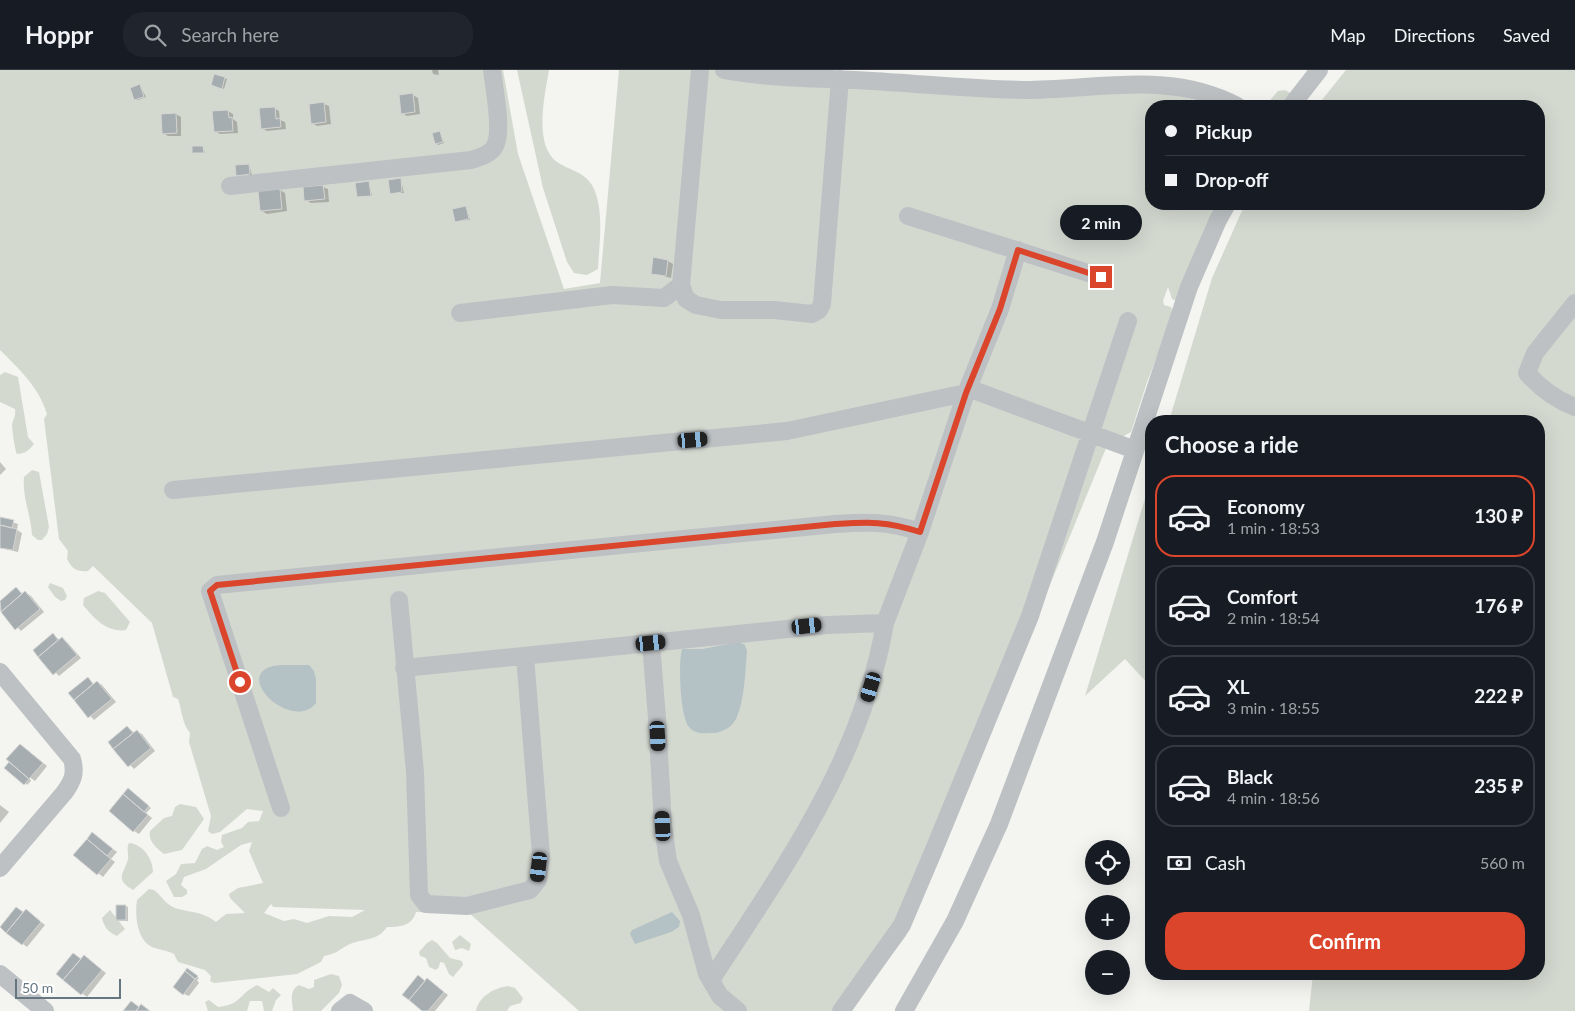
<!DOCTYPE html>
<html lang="en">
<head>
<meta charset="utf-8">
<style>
  :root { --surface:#171b24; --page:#20242c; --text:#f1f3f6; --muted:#9ea1a6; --line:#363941; --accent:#da452b }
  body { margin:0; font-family:Lato,sans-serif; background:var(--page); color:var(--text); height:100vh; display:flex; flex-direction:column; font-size:19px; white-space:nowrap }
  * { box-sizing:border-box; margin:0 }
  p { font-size:16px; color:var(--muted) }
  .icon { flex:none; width:28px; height:28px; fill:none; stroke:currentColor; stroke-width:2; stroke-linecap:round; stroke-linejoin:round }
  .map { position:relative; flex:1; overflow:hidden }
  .details { position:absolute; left:1145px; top:345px; width:400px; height:565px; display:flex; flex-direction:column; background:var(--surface); border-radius:20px; box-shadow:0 5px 20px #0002 }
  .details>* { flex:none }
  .guide { position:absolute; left:1145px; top:30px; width:400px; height:110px; border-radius:20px; box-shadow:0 5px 20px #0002; display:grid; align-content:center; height:110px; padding:0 20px; background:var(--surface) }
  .buttons { position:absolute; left:1085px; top:770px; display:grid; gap:10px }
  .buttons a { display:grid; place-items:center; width:45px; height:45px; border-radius:50%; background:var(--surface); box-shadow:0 5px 20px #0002; font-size:25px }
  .scale { position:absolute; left:15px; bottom:12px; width:106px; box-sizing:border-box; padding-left:5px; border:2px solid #657680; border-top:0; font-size:14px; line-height:18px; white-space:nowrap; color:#657680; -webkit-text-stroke:4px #fff; paint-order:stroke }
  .end { position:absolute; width:22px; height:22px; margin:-11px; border:6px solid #da452b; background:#fff; box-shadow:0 0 0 2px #fff }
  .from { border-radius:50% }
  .bubble { position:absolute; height:35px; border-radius:18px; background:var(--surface); box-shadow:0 5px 20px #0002; font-size:16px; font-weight:700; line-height:35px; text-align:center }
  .car { position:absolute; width:15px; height:30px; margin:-15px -8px; border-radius:6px; box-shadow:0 0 4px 1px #0007; background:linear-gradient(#222 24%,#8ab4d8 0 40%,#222 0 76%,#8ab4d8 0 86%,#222 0) }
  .guide b { display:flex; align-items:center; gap:18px; height:48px; font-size:19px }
  .guide b+b { border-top:1px solid var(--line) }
  .guide i { width:12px; height:12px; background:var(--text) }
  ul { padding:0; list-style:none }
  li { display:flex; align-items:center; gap:15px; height:82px; margin:0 10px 8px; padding:0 10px; border:2px solid var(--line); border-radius:20px }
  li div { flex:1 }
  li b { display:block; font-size:19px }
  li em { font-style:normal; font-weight:700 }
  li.on { border-color:var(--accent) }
  li>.icon { width:45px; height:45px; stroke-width:1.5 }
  h2 { padding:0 20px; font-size:22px; line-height:60px }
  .pay { display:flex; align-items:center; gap:12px; height:55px; padding:0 20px; font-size:19px }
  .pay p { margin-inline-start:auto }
  .action { display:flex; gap:10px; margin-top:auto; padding:10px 20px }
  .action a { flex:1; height:58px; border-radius:20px; background:var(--accent); color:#fff; font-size:20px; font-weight:700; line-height:58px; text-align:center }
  header { display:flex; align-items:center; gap:30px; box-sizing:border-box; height:70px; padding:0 25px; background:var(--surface); border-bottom:1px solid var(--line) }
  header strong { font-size:24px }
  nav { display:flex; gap:28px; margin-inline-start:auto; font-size:18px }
  .search { width:350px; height:45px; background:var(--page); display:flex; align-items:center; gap:12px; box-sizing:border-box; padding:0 18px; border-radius:20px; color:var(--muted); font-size:19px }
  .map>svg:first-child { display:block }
</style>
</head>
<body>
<header>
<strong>Hoppr</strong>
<div class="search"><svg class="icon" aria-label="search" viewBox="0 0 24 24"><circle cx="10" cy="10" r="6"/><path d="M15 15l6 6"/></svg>Search here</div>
<nav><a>Map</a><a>Directions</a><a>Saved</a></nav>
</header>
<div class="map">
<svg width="1575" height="941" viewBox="0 0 1575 941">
  <rect width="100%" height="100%" fill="#f4f4f0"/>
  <path fill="#d4d9d0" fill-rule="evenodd" d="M0 0H503L518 84 564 219 600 213 619 0H751L1163 22 1219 36H1151V134H1218L1177 231 1172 229 1168 217 1163 231 1164 235 1171 237 1173 245 1147 312 1131 362 1120 368 1111 366 906 866 849 941H579L469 843 416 842C412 856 400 857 387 857 377 872 362 868 348 875 337 881 338 883 324 886L321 892 297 904 214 913 210 911 211 906 205 900 178 892 174 884C167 880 159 880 152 877 136 869 135 844 137 830L149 819 154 820C162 826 165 834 175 838 190 843 203 841 216 852L226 844 245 843 230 828 229 824 238 818 263 813 249 781 252 772 241 775 206 799 184 807 181 815 187 820V824L182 827H174L166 811 176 804 181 794 195 793 202 779 207 776 217 780 224 777 221 772 222 765 242 758 248 752 259 751 263 741 247 739 220 762 212 764 208 761 211 746 189 672 190 663C182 653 182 641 178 629L173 627 152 553 93 496 88 501C77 502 72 499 67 489L68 481 59 469 44 349 47 344C39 317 19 299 0 280ZM271 834 273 837 365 840 352 847 329 846 307 853 294 849 284 851 264 843Z
    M517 0H549C545 24 533 75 557 92 569 100 584 102 592 115 605 138 599 174 598 199L587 205 574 203 567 192 543 118Z
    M1346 0H1575V941H1309L1313 904H1539V351H1169L1212 208 1245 134H1539V36H1317Z
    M1285 20 1290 23 1288 36H1265L1278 21Z
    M5 302 18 307 28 367 34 374C30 380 24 384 17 384 15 381 12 359 12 355 13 349 16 347 15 339L0 332V305Z
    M32 400 39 402 49 457 47 464 42 470H38L32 465C31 445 22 427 24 407Z
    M1151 409V617L1125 589 1085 626Z
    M50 513 63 518 67 526 65 530 61 531 55 527 48 517Z
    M98 521 105 523 130 552 126 560C107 563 94 548 83 535L84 528Z
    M180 734 196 737 204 749 182 780 164 784C156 778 148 771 150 761L164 748 172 746 175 737Z
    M129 773C143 774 153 789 153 802L133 820C114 809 124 804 128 789 129 783 126 779 129 773Z
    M110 840 125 859 117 866C108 862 104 857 102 848Z
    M460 865 471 874 469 881 462 878 455 880 452 872Z
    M432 870 437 873 450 888 462 891 463 895 453 907 449 904 444 893 440 892 439 897 436 900 429 897 426 888 420 886 419 882 427 873Z
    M331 904 339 906 342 915 339 923 321 941H293C292 931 289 920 299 915L309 919 314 917V910Z
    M257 915 269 922 273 918 281 925 276 930 272 941H264L262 931H250L247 941H208L205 932 209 930 218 937C241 935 239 924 257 915Z
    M508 916 515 918 523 928 521 933 510 936 507 941H476C479 926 494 918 508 916Z"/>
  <path fill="#b4c2c5" d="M739 572 745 575 747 581C745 603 745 629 736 649 732 657 723 662 714 663 706 663 695 665 689 657 680 646 678 593 682 579H702Z
    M294 595H309L314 601 316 609V633C295 660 243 616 264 600 271 594 285 595 294 595Z
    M672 842 680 851 679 857 671 862 635 874 630 864 632 860Z"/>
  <path fill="#0003" d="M432 0H438L439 5 433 4Z
    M215 5 227 9 224 19 214 16Z
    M140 16 146 27 138 30 135 29Z
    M413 25 418 28 420 44 407 46 402 43Z
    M324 34 329 36 331 54 317 56 312 53Z
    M274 38 279 41 280 50 285 52 286 59 267 61 262 58Z
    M228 41 233 44V49L237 52 238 63 220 64 215 61Z
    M176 44 181 47V66H168L163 63Z
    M440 62 444 73 438 75 436 73Z
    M203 77 205 83H193Z
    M249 95 252 105H238Z
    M401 110 404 123H391Z
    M369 113 372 126H358Z
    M323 117 328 119 329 132 311 133 306 130Z
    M280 120 285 123 287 141 267 144 262 141Z
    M466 137 470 150 456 151Z
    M668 191 673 194 671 208 652 203Z
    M0 392 6 399 0 405Z
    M0 448 18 454 17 460 22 463 18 482 0 478Z
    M16 519 23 524 26 523 31 526 44 542 21 561 0 539V532Z
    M53 565 60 570 62 569 67 572 81 588 59 606 34 580Z
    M88 608 94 615 97 612 102 615 116 632 94 650 70 623Z
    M127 657 135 663 137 662 142 664 155 681 134 699 109 672Z
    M25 678 47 696 35 711 28 706 31 711 27 715 9 693 14 696Z
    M131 721 151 738 146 743 152 748 139 764 134 761Z
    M0 735 9 742 0 753Z
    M93 764 117 782 111 789 115 792 103 807 75 785Z
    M126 836 128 837V851H119L117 850Z
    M17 838 24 843 31 844 45 855 27 877 1 857Z
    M74 884 82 890H89L106 903 87 927 57 904Z
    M188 900 199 908 197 910 199 913 189 926 184 924Z
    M428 910 448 925 435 941H424L426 912Z"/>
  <path fill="#a5adb1" stroke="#d5d5d3" d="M214 4 225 7 222 19 211 15Z
    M140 14 144 27 134 30 130 18Z
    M413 23 415 42 401 44 399 25Z
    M324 32 326 52 311 54 309 34Z
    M275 37 276 49 280 48 281 57 261 59 259 38Z
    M228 40 229 48 232 47 233 61 214 62 212 41Z
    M176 43 177 63 162 64 161 44Z
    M440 61 443 72 435 74 432 63Z
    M192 76H203L204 83H192Z
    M249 94 250 104 236 106 235 95Z
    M401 108 402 122 390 124 388 110Z
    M369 111 371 126 357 127 355 113Z
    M323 115 325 129 304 131 303 117Z
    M280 119 282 139 260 141 258 121Z
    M466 136 469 149 455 152 452 139Z
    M653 187 668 190 666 206 651 204Z
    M0 447 14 450 12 458 0 455Z
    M0 455 17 459 13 480 0 478Z
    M16 517 22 524 1 542 0 531Z
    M25 521 40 539 15 560 1 542Z
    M53 563 58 570 38 587 33 580Z
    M62 567 77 585 53 605 38 587Z
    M88 607 93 614 74 630 68 623Z
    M97 611 112 629 88 648 74 630Z
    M127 656 133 663 113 679 108 672Z
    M137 660 151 678 128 697 113 679Z
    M20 674 43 693 29 709 6 689Z
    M9 692 29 709 24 715 4 698Z
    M128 718 149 736 144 742 123 724Z
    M123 724 148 745 133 762 109 741Z
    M92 762 113 779 107 786 87 769Z
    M87 769 111 789 97 805 73 785Z
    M116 835H126V850H116Z
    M16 837 23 842 6 863 0 857Z
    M26 839 41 852 22 875 6 863Z
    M73 883 81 889 63 910 56 904Z
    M84 885 102 900 81 925 63 910Z
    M187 898 198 906 195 909 185 901Z
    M185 901 195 909 183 925 173 917Z
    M418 905 425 911 409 930 402 925Z
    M427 908 444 922 428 941H422L409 930Z
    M131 931 139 937 136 941H123Z
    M141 934 150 941H136Z"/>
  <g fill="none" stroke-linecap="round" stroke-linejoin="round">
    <path stroke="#bdc1c4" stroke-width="18" d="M700 0 681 215 686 229 696 235 721 240H774L812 244 819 240 822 234 840 9
      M724 0C773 9 823 8 872 11 923 14 973 19 1024 20 1096 20 1170 0 1237 36
      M1291 36 1319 0
      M230 116 471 90C480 87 490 85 495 76 503 60 494 18 492 0
      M908 146 1101 207
      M1575 233 1535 283 1527 303C1540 318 1556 330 1575 337
      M460 243 612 225 664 228 681 215
      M968 318 1135 380
      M173 420 787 361 966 323
      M399 530 415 702 419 825 426 834 467 836 530 820 538 810 541 785 525 586
      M651 573 657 648 663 756 668 791 691 845 707 904 720 926 738 941
      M404 598 827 555 885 553 920 462 966 323 1000 239 1018 180
      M0 602 72 689C76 703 73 711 64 723L0 798
      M281 738 210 521 217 515 835 454C868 452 888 451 920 462
      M0 904 45 941
      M711 910C785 796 862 690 885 553
      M340 941 350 933 364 941
      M841 941 902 855 933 782 1030 546 1128 251
      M904 941 955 851 999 754 1105 472 1189 217 1218 150 1227 134"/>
  </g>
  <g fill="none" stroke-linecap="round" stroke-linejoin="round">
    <path stroke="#da452b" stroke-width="6" d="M240 612 210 521 217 515 835 454C870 452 886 451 920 462L966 323 1000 239 1018 180 1101 207"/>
  </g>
</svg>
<div class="buttons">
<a><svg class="icon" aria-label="locate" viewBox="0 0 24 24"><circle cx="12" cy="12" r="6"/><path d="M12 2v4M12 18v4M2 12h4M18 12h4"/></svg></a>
<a>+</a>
<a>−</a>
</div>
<div class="scale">50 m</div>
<i class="end from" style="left:240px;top:612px"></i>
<i class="end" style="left:1101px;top:207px"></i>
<div class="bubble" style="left:1060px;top:135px;width:82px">2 min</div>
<i class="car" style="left:693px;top:370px;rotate:85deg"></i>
<i class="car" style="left:807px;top:556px;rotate:84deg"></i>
<i class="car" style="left:651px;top:573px;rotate:84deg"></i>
<i class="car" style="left:871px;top:617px;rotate:197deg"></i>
<i class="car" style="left:658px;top:666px;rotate:177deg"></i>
<i class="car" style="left:663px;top:756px;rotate:357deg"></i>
<i class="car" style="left:539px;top:797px;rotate:187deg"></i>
<div class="guide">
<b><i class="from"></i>Pickup</b>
<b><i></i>Drop-off</b>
</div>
<section class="details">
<h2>Choose a ride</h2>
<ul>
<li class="on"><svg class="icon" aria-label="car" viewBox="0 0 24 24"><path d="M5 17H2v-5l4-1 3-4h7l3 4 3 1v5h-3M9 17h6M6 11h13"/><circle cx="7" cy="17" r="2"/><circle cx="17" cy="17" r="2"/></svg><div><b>Economy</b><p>1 min · 18:53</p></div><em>130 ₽</em></li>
<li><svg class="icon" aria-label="car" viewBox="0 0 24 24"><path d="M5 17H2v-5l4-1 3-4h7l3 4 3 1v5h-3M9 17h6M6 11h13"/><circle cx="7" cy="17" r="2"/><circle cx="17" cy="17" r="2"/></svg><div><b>Comfort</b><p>2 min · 18:54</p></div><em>176 ₽</em></li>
<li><svg class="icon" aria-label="car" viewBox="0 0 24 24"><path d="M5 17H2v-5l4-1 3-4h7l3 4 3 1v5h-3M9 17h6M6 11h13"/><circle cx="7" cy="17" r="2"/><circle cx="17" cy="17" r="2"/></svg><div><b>XL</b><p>3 min · 18:55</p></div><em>222 ₽</em></li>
<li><svg class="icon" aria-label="car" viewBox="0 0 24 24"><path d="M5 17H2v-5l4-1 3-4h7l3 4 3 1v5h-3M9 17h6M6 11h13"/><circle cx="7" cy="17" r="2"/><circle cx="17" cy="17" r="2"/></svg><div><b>Black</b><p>4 min · 18:56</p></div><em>235 ₽</em></li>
</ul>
<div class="pay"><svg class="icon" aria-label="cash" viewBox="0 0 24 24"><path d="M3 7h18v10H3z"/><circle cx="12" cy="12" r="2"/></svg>Cash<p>560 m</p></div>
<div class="action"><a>Confirm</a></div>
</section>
</div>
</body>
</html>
